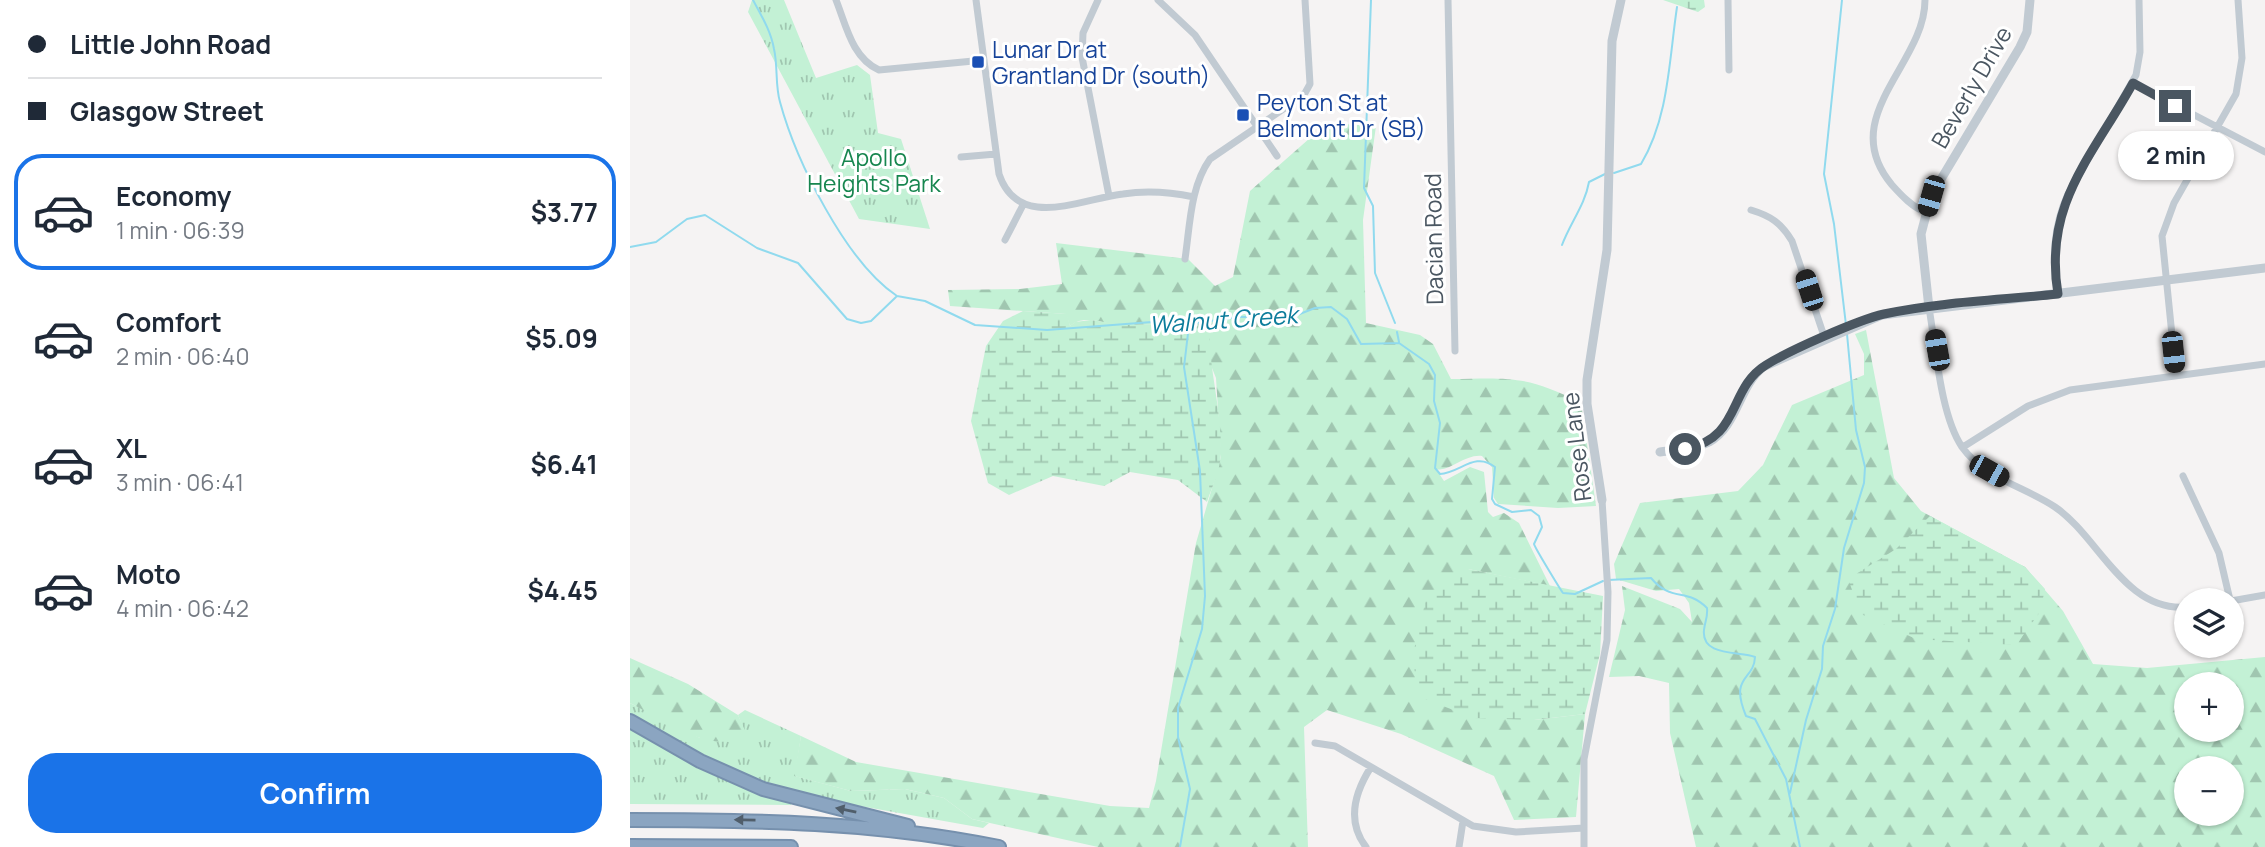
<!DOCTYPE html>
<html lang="en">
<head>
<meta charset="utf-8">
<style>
  :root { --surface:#fff; --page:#f2f2f3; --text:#1f2937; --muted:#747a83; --line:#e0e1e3; --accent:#1a73e8 }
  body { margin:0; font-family:Manrope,sans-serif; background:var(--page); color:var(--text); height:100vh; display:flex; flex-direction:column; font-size:26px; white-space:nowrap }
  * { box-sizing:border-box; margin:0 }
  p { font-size:23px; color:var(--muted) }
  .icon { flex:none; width:38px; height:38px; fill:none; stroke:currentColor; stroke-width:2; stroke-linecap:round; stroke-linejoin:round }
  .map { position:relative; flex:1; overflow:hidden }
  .sheet { display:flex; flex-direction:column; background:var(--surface); width:630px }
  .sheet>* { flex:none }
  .hud { display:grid; align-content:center; height:154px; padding:0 28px; background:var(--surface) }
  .fabs { position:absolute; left:1544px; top:588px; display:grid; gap:14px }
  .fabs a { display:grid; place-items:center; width:70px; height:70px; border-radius:50%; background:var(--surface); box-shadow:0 2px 5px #0004; font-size:35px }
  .end { position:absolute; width:32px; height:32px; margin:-16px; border:9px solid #4a5661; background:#fff; box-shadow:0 0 0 4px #fff }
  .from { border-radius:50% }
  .bubble { position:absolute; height:49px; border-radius:24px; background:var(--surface); box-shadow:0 2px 5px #0004; font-size:23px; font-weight:700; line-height:49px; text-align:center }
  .car { position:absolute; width:21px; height:42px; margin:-21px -10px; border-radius:9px; box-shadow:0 0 5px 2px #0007; background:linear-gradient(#222 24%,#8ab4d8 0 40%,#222 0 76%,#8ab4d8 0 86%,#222 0) }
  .hud b { display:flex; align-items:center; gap:24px; height:66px; font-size:26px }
  .hud b+b { border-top:2px solid var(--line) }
  .hud i { width:18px; height:18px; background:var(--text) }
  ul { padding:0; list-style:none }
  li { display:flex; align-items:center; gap:21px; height:116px; margin:0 14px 10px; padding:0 14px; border:4px solid transparent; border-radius:28px }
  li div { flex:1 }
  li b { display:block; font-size:26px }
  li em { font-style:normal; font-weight:700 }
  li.active { border-color:var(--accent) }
  li>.icon { width:63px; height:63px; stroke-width:1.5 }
  .primary-button { display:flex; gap:14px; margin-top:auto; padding:14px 28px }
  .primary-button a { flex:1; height:80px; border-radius:28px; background:var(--accent); color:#fff; font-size:28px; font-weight:700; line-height:80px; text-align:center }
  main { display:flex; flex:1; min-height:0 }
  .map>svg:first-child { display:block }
</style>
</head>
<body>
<main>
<section class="sheet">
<div class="hud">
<b><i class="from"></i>Little John Road</b>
<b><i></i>Glasgow Street</b>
</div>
<ul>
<li class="active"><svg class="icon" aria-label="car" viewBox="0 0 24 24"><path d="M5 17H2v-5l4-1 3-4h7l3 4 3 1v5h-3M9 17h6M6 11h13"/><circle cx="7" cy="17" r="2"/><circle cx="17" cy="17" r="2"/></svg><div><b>Economy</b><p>1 min · 06:39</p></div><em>$3.77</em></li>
<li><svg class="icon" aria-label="car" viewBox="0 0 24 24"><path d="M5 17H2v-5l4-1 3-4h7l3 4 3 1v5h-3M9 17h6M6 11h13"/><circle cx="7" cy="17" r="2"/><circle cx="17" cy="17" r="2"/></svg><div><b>Comfort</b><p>2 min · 06:40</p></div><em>$5.09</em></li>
<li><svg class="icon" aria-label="car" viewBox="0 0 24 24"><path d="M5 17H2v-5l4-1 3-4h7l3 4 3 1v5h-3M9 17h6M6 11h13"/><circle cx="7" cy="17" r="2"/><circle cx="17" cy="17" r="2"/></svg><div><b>XL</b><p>3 min · 06:41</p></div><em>$6.41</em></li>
<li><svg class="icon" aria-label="car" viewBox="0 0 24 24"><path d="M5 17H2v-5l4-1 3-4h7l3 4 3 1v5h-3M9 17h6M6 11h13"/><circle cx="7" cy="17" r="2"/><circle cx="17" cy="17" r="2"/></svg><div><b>Moto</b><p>4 min · 06:42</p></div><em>$4.45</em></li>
</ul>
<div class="primary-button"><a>Confirm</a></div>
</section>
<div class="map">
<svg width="1635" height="847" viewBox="0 0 1635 847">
  <defs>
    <pattern id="grass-tufts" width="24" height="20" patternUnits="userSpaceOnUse" patternTransform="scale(1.75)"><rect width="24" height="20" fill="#c3f1d5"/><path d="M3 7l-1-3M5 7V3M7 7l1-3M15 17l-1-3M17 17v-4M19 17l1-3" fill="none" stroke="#a0c6b0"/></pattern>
    <pattern id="forest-firs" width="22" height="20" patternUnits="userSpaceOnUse" patternTransform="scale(1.75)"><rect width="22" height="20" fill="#c3f1d5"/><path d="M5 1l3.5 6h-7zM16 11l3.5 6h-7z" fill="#a0c6b0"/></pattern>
    <pattern id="wetland-marsh" width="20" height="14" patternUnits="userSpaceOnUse" patternTransform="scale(1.75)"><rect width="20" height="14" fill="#c3f1d5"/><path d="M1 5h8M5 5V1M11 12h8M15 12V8" fill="none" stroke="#a0c6b0"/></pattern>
  </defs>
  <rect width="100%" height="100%" fill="#f5f3f3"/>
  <path fill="url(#grass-tufts)" d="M122 0H154L186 78 227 65 240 75 248 133 271 139 300 229 229 219 118 12Z
    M0 703 70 738 116 735 108 715 115 710 171 736 165 776 221 791 275 789 314 798 342 819 359 823 353 828 163 794 93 768 0 716Z
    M0 725 137 795 161 803V805L0 804Z"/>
  <path fill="url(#forest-firs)" fill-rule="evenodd" d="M697 123 746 126 733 220 736 323 790 335 803 344 821 379C880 378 896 375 951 403L966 506 928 508 868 504 864 498 862 467 852 456C834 454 819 473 806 469L814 481 840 467 854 472 858 512 863 517 874 513 889 523 920 586 838 569 904 720 955 714 946 817 884 820 864 776 771 734 697 710 674 727 678 847H468L342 819 314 798 275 789 221 791 164 776 171 736 226 762 480 806 519 808 526 781 566 543 591 457 586 378 578 358 579 323C550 323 521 325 492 325 479 325 468 319 454 320 448 321 445 322 440 326L436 314 320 306 318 290 390 289 432 284 426 243 558 259 585 286 603 277 620 191Z
    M1236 330 1264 478 1291 511 1395 567 1433 611 1463 664 1517 668 1635 657V847H1066L1040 733 1039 683 1009 676 979 677 995 610 992 586 1050 609 1062 622 1059 603 1049 589 1026 591 986 579 984 564 1010 503 1108 491 1133 465 1162 405 1234 375V354L1225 334ZM1556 684H1601V730H1556ZM1556 768H1601V814H1556Z
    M0 658 58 684 108 715 117 735C82 757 32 719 0 703Z"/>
  <path fill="url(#wetland-marsh)" d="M1033 0H1074L1075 7 1068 12Z
    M393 311 437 314 440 326 445 322 461 320 493 325 579 323C578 367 592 409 591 454 590 470 582 487 577 502L548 480 500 472 474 486 423 476 379 495 358 483 341 421 356 346 373 321Z
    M1300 516 1395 567 1415 589 1410 612 1386 645 1286 639 1231 614 1218 579 1266 549Z
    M838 569 973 596 970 654 955 714 904 720 844 718 787 696 783 654 797 595Z"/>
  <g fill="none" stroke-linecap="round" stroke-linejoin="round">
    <path stroke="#90daee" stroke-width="2" d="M123 0C131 15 141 31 144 49 148 66 145 85 150 102 166 161 216 262 267 296
      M741 0 734 188 743 206 745 273 765 323
      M1212 0 1194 174 1204 224 1216 325
      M984 173 1011 164C1039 117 1039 60 1047 7
      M932 245C940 223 955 205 959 182L975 174
      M0 247 26 242 57 219 75 215 127 248 168 263 217 319 231 323 241 321 266 297
      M267 296 295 301 345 325 417 330 522 322 560 324 608 317H662L685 308 701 307 717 319 731 344 769 343 799 364 805 375 804 401 810 423 805 468 810 474C830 473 845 451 865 467L862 499 865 504 882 512 901 510 909 516 912 527 904 544C905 548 930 589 933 593L945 594 973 581
      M767 332 769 342
      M978 580 1021 578C1042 603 1056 587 1077 608 1078 617 1075 621 1074 630 1071 657 1110 651 1125 657 1124 681 1099 675 1116 716L1125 719 1156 779 1170 847
      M1160 793 1176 720 1192 669 1193 646 1205 609 1214 548 1234 483 1235 467 1226 430 1217 334
      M550 847 560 789 548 737V708L572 629 575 596 570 471 554 367 559 325"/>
    <g stroke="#7690ad" stroke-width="16">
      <path id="motorway" d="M0 721 70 761 133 789 278 826
        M0 820C124 820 247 822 369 847
        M0 846 161 847"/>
    </g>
    <path stroke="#c1cad2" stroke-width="7" d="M206 0C216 25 222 58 249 70L354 60
      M346 0 369 174C388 231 451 199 493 194 518 190 540 192 564 197
      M468 0 453 33 452 57 479 196
      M528 0 565 35 647 156
      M818 0 825 351
      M1098 0 1099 70
      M1295 0C1295 65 1205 117 1262 185 1271 195 1283 208 1296 212
      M1503 83 1635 152
      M331 157 366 154
      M1121 210C1141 216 1151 223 1162 241L1195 339
      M375 240 393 205
      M555 259C560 226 560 187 580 159L665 101 675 93 680 84 675 0
      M1428 294C1422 259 1423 227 1438 194L1506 75 1510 52 1509 0
      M1299 308C1306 347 1310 414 1332 447 1354 478 1395 487 1425 507 1468 536 1495 612 1556 607
      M1546 375 1532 236 1544 203 1606 94 1612 58 1608 0
      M1333 447 1398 406 1440 390 1635 364
      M1553 476 1589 553 1600 600
      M1601 601 1635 595
      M685 743 705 746 843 826 886 832 954 828
      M736 847C716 821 725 792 741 767
      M829 847 833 821
      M954 847V759L977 640 978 592 972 500"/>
    <path stroke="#c1cad2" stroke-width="9" d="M1299 308 1291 234 1301 196 1390 47 1397 32 1400 0
      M1030 452C1046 450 1064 449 1079 442 1107 427 1109 386 1133 367L1252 315 1635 268
      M972 500 957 404V380L977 250 982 41 991 0"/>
    <use href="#motorway" stroke="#8ba5c1" stroke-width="12"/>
  </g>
  <defs><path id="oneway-solid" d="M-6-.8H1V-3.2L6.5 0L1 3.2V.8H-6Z" transform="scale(1.75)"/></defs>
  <g fill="#505e6b">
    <use href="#oneway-solid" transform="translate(216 810) rotate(-169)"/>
    <use href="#oneway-solid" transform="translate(115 820) rotate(-179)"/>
  </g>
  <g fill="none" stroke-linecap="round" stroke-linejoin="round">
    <path stroke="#4a5661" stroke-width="9" d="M1055 449C1112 438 1097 389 1136 365 1160 350 1228 320 1254 314 1310 302 1371 300 1428 294 1413 204 1462 157 1503 83L1545 106"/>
  </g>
  <g fill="#1a4fb4" stroke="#fff" stroke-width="2.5">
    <rect x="341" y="55" width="14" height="14" rx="3.5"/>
    <rect x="606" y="108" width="14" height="14" rx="3.5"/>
  </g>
  <g text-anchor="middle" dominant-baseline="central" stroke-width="6" stroke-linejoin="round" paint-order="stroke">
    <g font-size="23" fill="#164399" stroke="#fff" text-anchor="start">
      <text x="362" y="49">Lunar Dr at<tspan x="362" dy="26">Grantland Dr (south)</tspan></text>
      <text x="627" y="102">Peyton St at<tspan x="627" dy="26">Belmont Dr (SB)</tspan></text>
    </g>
    <g font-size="23" fill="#4a5661" stroke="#fff">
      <text transform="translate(1341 87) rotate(-60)">Beverly Drive</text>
      <text transform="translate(803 239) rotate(-91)">Dacian Road</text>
      <text transform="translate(946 447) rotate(-97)">Rose Lane</text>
    </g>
    <g font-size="23" fill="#17864f" stroke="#fff">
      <text x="244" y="157">Apollo<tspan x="244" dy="26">Heights Park</tspan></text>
    </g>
    <g font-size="24" font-style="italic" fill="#0c7c9b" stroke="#fff">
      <text transform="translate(593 319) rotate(-4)">Walnut Creek</text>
    </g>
  </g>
</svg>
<div class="fabs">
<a><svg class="icon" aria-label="layers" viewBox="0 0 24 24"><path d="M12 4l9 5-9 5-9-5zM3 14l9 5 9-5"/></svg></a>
<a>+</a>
<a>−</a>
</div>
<i class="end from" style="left:1055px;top:449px"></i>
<i class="end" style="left:1545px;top:106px"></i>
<div class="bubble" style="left:1488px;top:131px;width:116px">2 min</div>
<i class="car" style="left:1301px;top:196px;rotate:196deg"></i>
<i class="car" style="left:1179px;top:290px;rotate:342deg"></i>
<i class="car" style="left:1307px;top:350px;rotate:350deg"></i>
<i class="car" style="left:1543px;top:352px;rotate:174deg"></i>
<i class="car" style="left:1359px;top:471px;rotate:119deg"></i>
</div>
</main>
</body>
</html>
